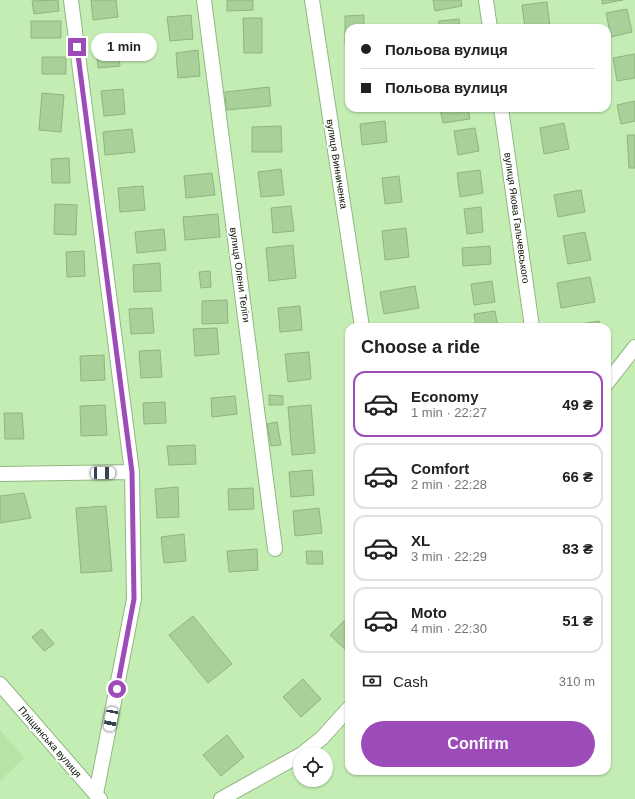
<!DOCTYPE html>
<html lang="en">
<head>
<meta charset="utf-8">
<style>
  :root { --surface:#fff; --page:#f6f6f6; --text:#222; --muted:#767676; --line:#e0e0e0; --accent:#9e4bba }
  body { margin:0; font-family:Arial,sans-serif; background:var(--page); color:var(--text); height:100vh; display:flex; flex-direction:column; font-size:15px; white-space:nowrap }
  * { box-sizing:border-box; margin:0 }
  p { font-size:13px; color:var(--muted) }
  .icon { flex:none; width:22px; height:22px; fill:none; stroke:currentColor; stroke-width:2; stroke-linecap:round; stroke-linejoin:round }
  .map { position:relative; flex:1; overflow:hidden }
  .drawer { position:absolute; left:345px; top:323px; width:266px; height:452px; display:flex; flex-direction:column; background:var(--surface); border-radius:12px; box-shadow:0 1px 3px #0004 }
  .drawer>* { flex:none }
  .guide { position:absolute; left:345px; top:24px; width:266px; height:88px; border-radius:12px; box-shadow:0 1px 3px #0004; display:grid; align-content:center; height:88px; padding:0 16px; background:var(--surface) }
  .buttons { position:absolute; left:293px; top:747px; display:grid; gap:8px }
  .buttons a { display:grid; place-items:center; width:40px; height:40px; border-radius:50%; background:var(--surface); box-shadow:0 1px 3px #0004; font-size:20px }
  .end { position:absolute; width:18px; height:18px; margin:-9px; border:5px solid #9e4bba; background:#fff; box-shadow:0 0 0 2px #fff }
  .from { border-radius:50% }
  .bubble { position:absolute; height:28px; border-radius:14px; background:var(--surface); box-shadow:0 1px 3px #0004; font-size:13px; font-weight:700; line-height:28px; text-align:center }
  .car { position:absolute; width:12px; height:24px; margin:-12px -6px; border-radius:5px; box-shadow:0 0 3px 1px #0007; background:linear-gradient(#fff 24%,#345 0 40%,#fff 0 76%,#345 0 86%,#fff 0) }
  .guide b { display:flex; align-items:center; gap:14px; height:38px; font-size:15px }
  .guide b+b { border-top:1px solid var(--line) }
  .guide i { width:10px; height:10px; background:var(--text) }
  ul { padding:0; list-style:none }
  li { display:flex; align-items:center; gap:12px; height:66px; margin:0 8px 6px; padding:0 8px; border:2px solid var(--line); border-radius:12px }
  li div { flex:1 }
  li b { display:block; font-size:15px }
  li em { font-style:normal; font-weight:700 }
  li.active { border-color:var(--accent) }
  li>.icon { width:36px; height:36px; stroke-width:1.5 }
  h2 { padding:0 16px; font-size:18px; line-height:48px }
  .pay { display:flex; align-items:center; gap:10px; height:44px; padding:0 16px; font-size:15px }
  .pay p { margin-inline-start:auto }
  .primary-button { display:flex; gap:8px; margin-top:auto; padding:8px 16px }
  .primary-button a { flex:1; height:46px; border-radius:24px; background:var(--accent); color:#fff; font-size:16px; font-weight:700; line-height:46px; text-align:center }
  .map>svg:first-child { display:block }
</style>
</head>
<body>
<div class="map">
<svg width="635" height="799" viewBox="0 0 635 799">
  <rect width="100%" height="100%" fill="#c4edb3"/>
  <path fill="#b7e4a4" d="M0 730 24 758 0 781Z"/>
  <path fill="#a8d098" stroke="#8eb57e" d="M58 0 59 11 34 14 32 1Z
    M91 0H116L118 17 93 20Z
    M227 0H253V10L227 11Z
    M433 0H461L462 6 435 11Z
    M602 0H623L602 4Z
    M547 2 550 26 525 28 522 5Z
    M627 9 632 32 611 37 606 13Z
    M191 15 193 39 170 41 167 17Z
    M364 15V28H349V43H345V16Z
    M243 18H262V53H244Z
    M459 19 460 28H439V21Z
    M31 21H61V38H31Z
    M118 43 120 66 98 68 96 45Z
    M198 50 200 76 178 78 176 53Z
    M635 54V78L617 81 613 58Z
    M42 57H66V74H42Z
    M269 87 271 106 226 110 225 92Z
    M123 89 125 114 104 116 101 91Z
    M42 93 64 95 61 132 39 130Z
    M635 101V121L621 124 617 105Z
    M440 108H468L470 119 443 123Z
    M385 121 387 142 362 145 360 124Z
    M564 123 569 149 544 154 540 128Z
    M281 126 282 152H252V127Z
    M475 128 479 151 458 155 454 131Z
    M132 129 135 152 105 155 103 132Z
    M627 135H635V168H629Z
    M69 158 70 183H52L51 159Z
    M281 169 284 195 261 197 258 172Z
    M480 170 483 193 460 197 457 173Z
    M212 173 215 195 186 198 184 176Z
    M399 176 402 202 385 204 382 178Z
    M143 186 145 210 120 212 118 188Z
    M581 190 585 212 558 217 554 195Z
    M55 204 77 205 76 235 54 234Z
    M291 206 294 231 273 233 271 208Z
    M481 207 483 232 467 234 464 209Z
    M218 214 220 237 185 240 183 217Z
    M406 228 409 257 385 260 382 231Z
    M164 229 166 250 137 253 135 232Z
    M585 232 591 260 568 264 563 236Z
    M293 245 296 278 269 281 266 248Z
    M490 246 491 264 463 266 462 248Z
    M84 251 85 276 67 277 66 252Z
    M160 263 161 291 134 292 133 265Z
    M210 271 211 287 201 288 199 272Z
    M590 277 595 302 561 308 557 283Z
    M492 281 495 302 474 305 471 284Z
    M415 286 419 308 384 314 380 292Z
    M227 300 228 323 202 324V301Z
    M300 306 302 330 280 332 278 308Z
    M152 308 154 333 131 334 129 309Z
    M495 311 498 327H476L474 314Z
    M599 321 601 327H568V326Z
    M217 328 219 354 195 356 193 329Z
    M160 350 162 377 141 378 139 351Z
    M309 352 311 379 288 382 285 354Z
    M104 355 105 380 81 381 80 356Z
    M269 395 283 396V405H269Z
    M235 396 237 414 212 417 211 398Z
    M165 402 166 423 144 424 143 403Z
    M105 405 107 435 81 436 80 406Z
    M311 405 315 453 292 455 288 407Z
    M4 413H22L24 439H5Z
    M277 422 281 445 271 446 267 424Z
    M195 445 196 464 169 465 167 446Z
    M312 470 314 495 291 497 289 472Z
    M178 487 179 517 157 518 155 489Z
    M253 488 254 509 229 510 228 489Z
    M24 493 31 518 0 523V496Z
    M106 506 112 571 81 573 76 508Z
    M319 508 322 533 295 536 293 511Z
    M184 534 186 561 164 563 161 537Z
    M257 549 258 570 229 572 227 551Z
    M306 551H322L323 564H307Z
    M193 616 232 664 208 683 169 635Z
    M349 616V653L330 635Z
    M42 629 54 644 44 651 32 637Z
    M303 679 321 699 301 717 283 697Z
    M227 735 244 757 221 776 203 755Z"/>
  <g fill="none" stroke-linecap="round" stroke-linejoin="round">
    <g stroke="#91b881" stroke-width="16">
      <path id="street" d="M71 0 132 472 134 599 96 794
        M204 0 275 549
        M312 0 362 327
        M486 0 490 28
        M501 108 532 327
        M607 383 635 347
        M0 474 132 472
        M0 684 100 799
        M302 754 322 738 349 708
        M221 799 300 755"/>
    </g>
    <use href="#street" stroke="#fff" stroke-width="14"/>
  </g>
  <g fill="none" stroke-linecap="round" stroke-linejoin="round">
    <path stroke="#9e4bba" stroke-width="5" d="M77 47 132 472 134 599 117 689"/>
  </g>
  <g text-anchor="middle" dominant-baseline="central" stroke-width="4" stroke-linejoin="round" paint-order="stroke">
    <g font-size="10" fill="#051201" stroke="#fff">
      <text transform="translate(337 164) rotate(81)">вулиця Винниченка</text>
      <text transform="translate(517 218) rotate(82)">вулиця Якова Гальчевського</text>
      <text transform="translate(240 275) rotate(82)">вулиця Олени Теліги</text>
      <text transform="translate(50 742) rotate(49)">Пліщинська вулиця</text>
    </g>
  </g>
</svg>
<div class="buttons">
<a><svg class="icon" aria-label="locate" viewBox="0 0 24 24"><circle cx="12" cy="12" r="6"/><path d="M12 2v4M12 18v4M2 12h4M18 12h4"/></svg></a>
</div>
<i class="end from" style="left:117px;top:689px"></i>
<i class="end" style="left:77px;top:47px"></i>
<div class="bubble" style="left:91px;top:33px;width:66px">1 min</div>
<i class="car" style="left:103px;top:473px;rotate:90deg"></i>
<i class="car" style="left:111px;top:719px;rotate:191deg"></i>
<div class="guide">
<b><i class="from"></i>Польова вулиця</b>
<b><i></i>Польова вулиця</b>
</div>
<section class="drawer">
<h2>Choose a ride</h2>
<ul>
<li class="active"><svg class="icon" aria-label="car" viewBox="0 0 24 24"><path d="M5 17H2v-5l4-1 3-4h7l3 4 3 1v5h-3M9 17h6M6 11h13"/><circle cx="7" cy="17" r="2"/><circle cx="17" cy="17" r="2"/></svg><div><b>Economy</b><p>1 min · 22:27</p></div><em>49 ₴</em></li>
<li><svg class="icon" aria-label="car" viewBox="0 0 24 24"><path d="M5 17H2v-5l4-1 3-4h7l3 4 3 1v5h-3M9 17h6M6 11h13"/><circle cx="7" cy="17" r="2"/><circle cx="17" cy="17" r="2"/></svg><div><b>Comfort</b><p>2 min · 22:28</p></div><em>66 ₴</em></li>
<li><svg class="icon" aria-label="car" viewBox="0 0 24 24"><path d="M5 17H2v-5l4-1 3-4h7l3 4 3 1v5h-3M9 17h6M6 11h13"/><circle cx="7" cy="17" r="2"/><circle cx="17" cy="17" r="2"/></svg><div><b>XL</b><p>3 min · 22:29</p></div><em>83 ₴</em></li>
<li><svg class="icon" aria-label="car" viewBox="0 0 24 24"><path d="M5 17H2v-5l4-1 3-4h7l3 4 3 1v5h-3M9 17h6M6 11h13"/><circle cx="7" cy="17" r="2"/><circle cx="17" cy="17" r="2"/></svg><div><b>Moto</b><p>4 min · 22:30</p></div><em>51 ₴</em></li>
</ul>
<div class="pay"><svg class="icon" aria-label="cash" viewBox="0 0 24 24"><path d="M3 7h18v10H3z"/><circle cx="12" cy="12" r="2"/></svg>Cash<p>310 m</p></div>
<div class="primary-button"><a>Confirm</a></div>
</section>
</div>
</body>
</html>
